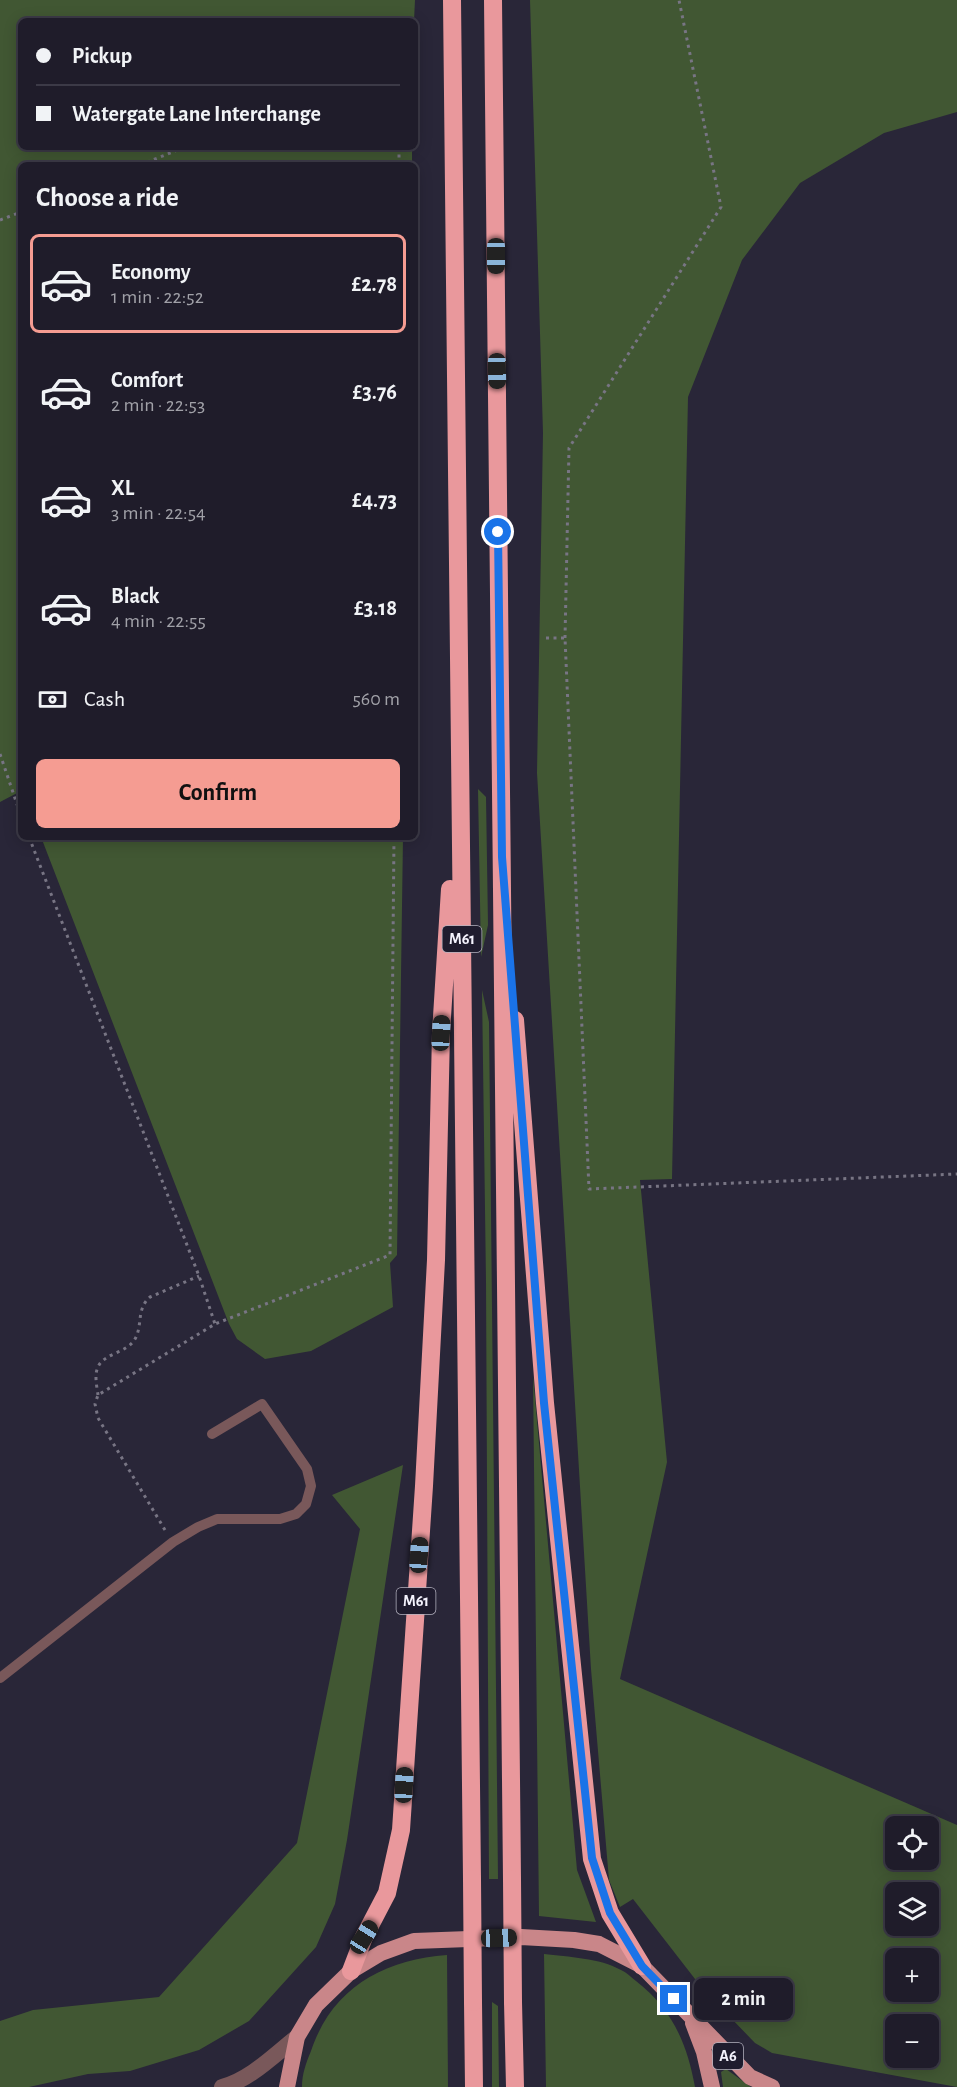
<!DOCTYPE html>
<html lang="en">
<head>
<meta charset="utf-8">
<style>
  :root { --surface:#1f1c2a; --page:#272532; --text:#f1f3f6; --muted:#a1a1a8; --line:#3c3a47; --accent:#f59c92 }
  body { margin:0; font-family:"Alegreya Sans",sans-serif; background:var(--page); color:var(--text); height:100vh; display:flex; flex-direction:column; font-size:22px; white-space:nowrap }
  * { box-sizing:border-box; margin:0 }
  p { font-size:20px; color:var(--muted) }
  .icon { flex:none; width:33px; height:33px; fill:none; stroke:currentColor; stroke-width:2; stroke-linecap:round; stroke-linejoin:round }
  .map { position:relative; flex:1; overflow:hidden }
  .details { position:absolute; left:18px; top:162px; width:400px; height:678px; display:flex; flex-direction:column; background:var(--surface); border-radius:9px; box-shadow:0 3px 15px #0003,0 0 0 2px var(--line) }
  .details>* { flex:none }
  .banner { position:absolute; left:18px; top:18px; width:400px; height:132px; border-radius:9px; box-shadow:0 3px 15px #0003,0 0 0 2px var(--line); display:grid; align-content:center; height:132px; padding:0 18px; background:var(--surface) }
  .tools { position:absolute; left:885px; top:1816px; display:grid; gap:12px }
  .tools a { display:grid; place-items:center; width:54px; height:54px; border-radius:9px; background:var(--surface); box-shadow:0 3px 15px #0003,0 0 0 2px var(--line); font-size:30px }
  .end { position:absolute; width:27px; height:27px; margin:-14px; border:8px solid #1a73e8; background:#fff; box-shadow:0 0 0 3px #fff }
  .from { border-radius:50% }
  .bubble { position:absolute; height:42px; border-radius:9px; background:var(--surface); box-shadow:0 3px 15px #0003,0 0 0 2px var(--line); font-size:20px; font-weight:700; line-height:42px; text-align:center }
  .car { position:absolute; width:18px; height:36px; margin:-18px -9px; border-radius:8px; box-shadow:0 0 4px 2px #0007; background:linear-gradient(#222 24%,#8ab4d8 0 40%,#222 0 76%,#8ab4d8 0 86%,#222 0) }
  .banner b { display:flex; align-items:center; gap:21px; height:57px; font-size:22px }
  .banner b+b { border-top:2px solid var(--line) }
  .banner i { width:15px; height:15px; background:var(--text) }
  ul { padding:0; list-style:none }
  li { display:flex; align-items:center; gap:18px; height:99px; margin:0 12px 9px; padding:0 6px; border:3px solid transparent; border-radius:9px }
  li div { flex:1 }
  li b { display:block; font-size:22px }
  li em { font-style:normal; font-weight:700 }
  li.selected { border-color:var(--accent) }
  li>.icon { width:54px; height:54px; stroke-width:1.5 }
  h2 { padding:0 18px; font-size:27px; line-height:72px }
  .pay { display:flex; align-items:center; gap:15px; height:66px; padding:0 18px; font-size:22px }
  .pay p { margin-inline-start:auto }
  .cta { display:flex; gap:12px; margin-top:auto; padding:12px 18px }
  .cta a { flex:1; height:69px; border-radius:9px; background:var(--accent); color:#111; font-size:24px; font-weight:700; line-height:69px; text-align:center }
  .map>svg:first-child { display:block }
</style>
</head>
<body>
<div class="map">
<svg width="957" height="2087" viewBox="0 0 957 2087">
  <rect width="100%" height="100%" fill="#292638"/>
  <path fill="#415733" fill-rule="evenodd" d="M0 0H415L414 21H21V147H412V165H21V791L0 802Z
    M530 0H957V112L884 133 800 183 742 260 688 397 672 1179 640 1180 667 1462 620 1679 957 1825V2087L772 2053 755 2043 702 1988 633 1899 620 1907 609 1880 591 1669 537 773 543 433ZM896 1827H928V1860H896ZM896 1893H928V1926H896ZM896 1959H928V1992H896ZM896 2025H928V2058H896Z
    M478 789 486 797 488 925 481 957Z
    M41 837H403L397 1255 390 1263 393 1307 311 1351 265 1359 237 1339 229 1324Z
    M482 990 489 1022 498 1879H489L486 1282Z
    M533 1376 577 1870 596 1922 539 1916Z
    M403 1465 347 1840 335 1904 316 1947 249 2021 199 2050 130 2071 88 2074 29 2087H0V2021L33 2010 159 1997 297 1843 360 1529 332 1495Z
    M544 1954C568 1957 600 1958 621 1970 626 1972 631 1977 636 1981 672 2009 687 2043 695 2087H546Z
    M447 1955 448 2087H302C302 2074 306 2063 311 2051 332 1988 383 1960 447 1955Z
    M492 2002 498 2006 499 2087H492Z
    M726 2069 751 2087H723L721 2072Z"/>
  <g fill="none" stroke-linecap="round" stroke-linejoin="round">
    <path stroke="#787584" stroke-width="3" stroke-dasharray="3 4.5" stroke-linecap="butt" d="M140 165 185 147
      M399 165V147
      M0 220 21 212
      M416 638H420
      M546 638H565L589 1189 957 1174
      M565 638 569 448 721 207 679 0
      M0 754 21 816
      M29 837 199 1276 215 1324
      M98 1395C97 1387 94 1375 98 1367 104 1353 127 1353 135 1339 143 1325 136 1309 150 1297L199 1276
      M165 1530 98 1418 95 1404 98 1395 215 1324 390 1255 394 837"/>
    <path stroke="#79585a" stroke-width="10" d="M0 1678 173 1542 198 1527 217 1519H280L296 1514 306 1504 311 1486 307 1469 262 1404 212 1434"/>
    <path stroke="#79585a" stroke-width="16" d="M222 2087C250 2080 274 2055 297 2037"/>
    <path stroke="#c98689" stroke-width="16" d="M693 2023 704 2052 712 2087
      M287 2087 297 2037 316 2005 351 1971 381 1953 414 1941 521 1937 574 1940 599 1944 642 1966 750 2077 772 2087"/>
    <path stroke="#e9989c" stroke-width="18" d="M452 0 472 1879
      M493 0 512 1879
      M515 1020 545 1403 592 1859 610 1913 642 1966
      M351 1971 364 1937 387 1893 401 1830 424 1486 436 1260 441 1033 450 889
      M473 2002 474 2087
      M513 2002 515 2087"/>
    <path stroke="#e9989c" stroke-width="18" d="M472 1879 473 2002
      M512 1879 513 2002"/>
  </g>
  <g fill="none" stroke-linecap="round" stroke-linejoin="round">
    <path stroke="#1a73e8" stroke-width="8" d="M498 532 502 857 544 1403 592 1858 610 1913 642 1966 674 1999"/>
  </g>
  <g text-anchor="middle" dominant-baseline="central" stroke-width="5" stroke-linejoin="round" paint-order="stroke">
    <g fill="#1f1c2e" stroke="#b4b2bf" stroke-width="1.5">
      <rect x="442.5" y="926" width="39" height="26" rx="4.5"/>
      <rect x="396.5" y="1588" width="39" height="26" rx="4.5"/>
      <rect x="713" y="2043" width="30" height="26" rx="4.5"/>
    </g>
    <g font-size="16" font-weight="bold" fill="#f4f3fd">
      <text x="462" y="939">M61</text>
      <text x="416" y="1601">M61</text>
      <text x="728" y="2056">A6</text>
    </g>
  </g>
</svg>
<div class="tools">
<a><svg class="icon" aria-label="locate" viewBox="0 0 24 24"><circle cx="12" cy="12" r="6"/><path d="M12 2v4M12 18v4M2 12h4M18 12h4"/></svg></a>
<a><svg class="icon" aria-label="layers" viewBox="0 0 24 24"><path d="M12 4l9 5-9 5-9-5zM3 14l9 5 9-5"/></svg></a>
<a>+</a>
<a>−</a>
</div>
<i class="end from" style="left:498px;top:532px"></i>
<i class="end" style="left:674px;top:1999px"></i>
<div class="bubble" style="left:694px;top:1978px;width:99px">2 min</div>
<i class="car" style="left:496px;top:256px;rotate:180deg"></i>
<i class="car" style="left:497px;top:371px;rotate:179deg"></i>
<i class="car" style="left:441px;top:1033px;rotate:3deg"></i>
<i class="car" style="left:419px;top:1555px;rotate:4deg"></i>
<i class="car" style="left:404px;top:1785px;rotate:3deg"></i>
<i class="car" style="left:364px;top:1937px;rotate:32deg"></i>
<i class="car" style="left:499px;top:1938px;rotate:88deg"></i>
<div class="banner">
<b><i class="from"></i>Pickup</b>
<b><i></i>Watergate Lane Interchange</b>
</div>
<section class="details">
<h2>Choose a ride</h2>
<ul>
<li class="selected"><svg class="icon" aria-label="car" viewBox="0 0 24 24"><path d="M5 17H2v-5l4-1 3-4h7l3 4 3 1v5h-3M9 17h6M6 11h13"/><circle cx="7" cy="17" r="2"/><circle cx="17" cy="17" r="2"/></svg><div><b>Economy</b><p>1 min · 22:52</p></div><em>£2.78</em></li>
<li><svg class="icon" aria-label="car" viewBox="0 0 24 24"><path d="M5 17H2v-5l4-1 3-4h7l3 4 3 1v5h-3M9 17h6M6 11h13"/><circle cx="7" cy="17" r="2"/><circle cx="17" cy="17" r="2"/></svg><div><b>Comfort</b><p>2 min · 22:53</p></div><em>£3.76</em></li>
<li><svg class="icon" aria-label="car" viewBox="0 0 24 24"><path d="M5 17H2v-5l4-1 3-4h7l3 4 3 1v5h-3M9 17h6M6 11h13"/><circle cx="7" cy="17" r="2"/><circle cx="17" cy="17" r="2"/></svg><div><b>XL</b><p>3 min · 22:54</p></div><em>£4.73</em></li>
<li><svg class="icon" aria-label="car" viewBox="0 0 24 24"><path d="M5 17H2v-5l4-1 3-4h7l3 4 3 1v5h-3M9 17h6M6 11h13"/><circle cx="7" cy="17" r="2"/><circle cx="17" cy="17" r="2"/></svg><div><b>Black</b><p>4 min · 22:55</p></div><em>£3.18</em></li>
</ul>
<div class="pay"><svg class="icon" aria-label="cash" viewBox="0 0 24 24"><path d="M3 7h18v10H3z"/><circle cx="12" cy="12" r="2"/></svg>Cash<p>560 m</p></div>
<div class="cta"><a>Confirm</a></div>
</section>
</div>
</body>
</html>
